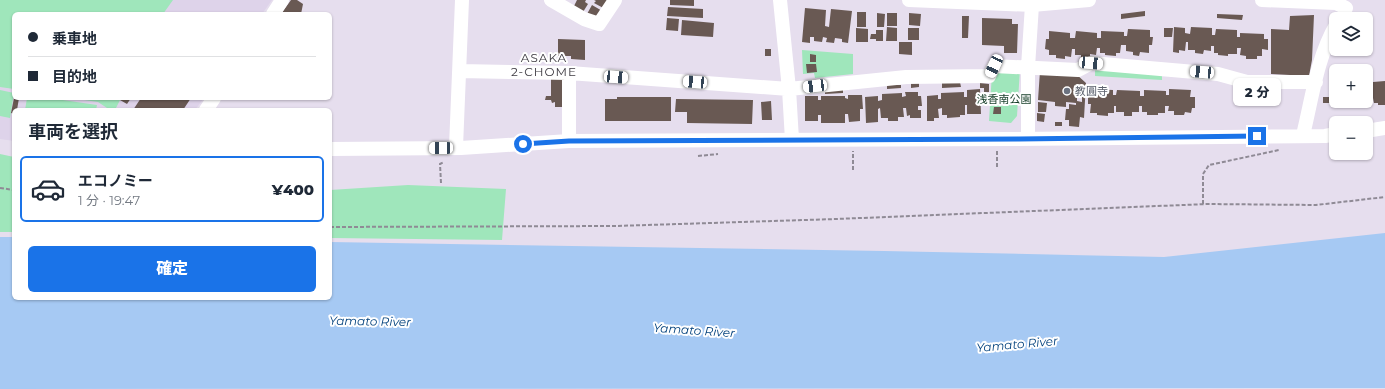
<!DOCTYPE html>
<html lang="ja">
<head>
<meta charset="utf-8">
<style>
  :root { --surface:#fff; --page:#f6f6f7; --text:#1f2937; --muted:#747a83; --line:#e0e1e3; --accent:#1a73e8 }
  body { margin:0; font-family:Montserrat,"Noto Sans JP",sans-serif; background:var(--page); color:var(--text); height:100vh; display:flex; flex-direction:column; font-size:15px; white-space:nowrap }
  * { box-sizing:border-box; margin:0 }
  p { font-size:13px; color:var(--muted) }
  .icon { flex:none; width:22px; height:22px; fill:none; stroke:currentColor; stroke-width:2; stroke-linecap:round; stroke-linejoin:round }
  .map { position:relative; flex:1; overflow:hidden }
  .sheet { position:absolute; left:12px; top:108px; width:320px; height:192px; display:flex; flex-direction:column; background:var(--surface); border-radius:6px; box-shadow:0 1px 3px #0004 }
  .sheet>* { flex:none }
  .banner { position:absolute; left:12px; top:12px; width:320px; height:88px; border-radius:6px; box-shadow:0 1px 3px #0004; display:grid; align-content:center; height:88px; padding:0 16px; background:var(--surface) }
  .fabs { position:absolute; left:1329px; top:12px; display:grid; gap:8px }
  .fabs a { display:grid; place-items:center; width:44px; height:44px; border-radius:6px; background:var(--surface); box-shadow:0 1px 3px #0004; font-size:20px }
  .end { position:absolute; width:18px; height:18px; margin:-9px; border:5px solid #1a73e8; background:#fff; box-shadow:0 0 0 2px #fff }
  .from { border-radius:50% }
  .bubble { position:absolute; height:28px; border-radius:6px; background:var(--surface); box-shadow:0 1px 3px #0004; font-size:13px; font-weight:800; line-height:28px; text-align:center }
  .car { position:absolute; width:12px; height:24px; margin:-12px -6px; border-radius:5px; box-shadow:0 0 3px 1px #0007; background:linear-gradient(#fff 24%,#345 0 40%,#fff 0 76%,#345 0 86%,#fff 0) }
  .banner b { display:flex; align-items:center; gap:14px; height:38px; font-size:15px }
  .banner b+b { border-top:1px solid var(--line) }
  .banner i { width:10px; height:10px; background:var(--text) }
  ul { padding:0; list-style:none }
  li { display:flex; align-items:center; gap:12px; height:66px; margin:0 8px 6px; padding:0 8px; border:2px solid transparent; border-radius:6px }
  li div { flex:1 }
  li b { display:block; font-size:15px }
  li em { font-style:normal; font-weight:800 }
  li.on { border-color:var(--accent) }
  li>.icon { width:36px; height:36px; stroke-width:1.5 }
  h2 { padding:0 16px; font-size:18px; line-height:48px }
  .cta { display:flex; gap:8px; margin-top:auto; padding:8px 16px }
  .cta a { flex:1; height:46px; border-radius:6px; background:var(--accent); color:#fff; font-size:16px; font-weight:800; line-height:46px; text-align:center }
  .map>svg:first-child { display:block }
</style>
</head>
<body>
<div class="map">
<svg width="1385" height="389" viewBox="0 0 1385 389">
  <rect width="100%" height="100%" fill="#e6deee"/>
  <path fill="#ded3ea" d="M0 0H272L262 14H14V98H204L195 110H14V141L0 139Z"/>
  <path fill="#9fe6bb" d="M0 0H173L163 14H14V89L0 87Z
    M802 50 853 54V74L815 78 814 73 803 74Z
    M1095 67 1162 71V80L1095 76Z
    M1020 69 1017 116 1011 123 989 121 992 73Z
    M0 90 14 93 10 118 0 116Z
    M27 98H49L97 105 96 110H25Z
    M70 98H121L115 110H110L98 102Z
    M0 154 14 157V232H0Z
    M408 185 506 189 502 240 330 238V190Z"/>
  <path fill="#a6c9f3" d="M1385 233V388L0 389V237H14V298H330V242L884 251 1164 257Z"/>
  <path fill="#695953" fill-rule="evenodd" d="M291 0H297L303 4 301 14H281Z
    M577 0H586L585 2 588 4 583 12 574 6Z
    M594 0H612L607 10 594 3 596 1Z
    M670 0H694V6L670 5Z
    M592 5 604 12 600 19 587 14Z
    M668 7 703 9V18L667 16Z
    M805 8 826 10 825 26 829 27 831 9 852 11 848 43 842 42V39L835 38 834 43 826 42 827 38 823 37 822 42 814 41V37H810V43L802 42Z
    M1145 11V16L1121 19V14Z
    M857 12H866V27H857Z
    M877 13 885 14 884 27H877Z
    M887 13H897V26H887Z
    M909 13 921 14 920 26 909 25Z
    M1217 14 1243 15 1242 20 1217 18Z
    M1314 15 1312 60 1309 76 1271 74V29L1289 30 1290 16Z
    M962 16H969L968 38H962Z
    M667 18 679 19 678 31 666 30Z
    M982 18 1012 19V24H1018L1017 53H1004V46L982 45Z
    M682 20 714 23 713 37 681 35Z
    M887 27 897 28V41H886Z
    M1174 27 1185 28V33L1190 34 1191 27 1212 28V35H1215L1216 29 1237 30V37H1240V33L1264 34V39H1268V50L1262 49V56H1257V59H1246V56L1240 55 1241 48H1237V54H1228V56L1218 55V53H1214V46H1211V51L1204 50 1203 54 1195 53V50H1188V42H1186L1185 51 1179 50V53L1173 52Z
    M856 28 868 29V42H856Z
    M908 28H919V40H908Z
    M1164 28H1173L1172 37H1164Z
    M1128 29 1150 30V37H1153L1152 45H1149V53L1140 52 1139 56 1133 55V52L1126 51V45H1121L1120 53H1116V56L1105 55V53H1100V48H1097L1096 55 1090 54V58H1081V55H1075V49H1072L1071 57 1065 56V59L1056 58V55H1049V50L1045 49 1046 39H1049V31L1070 33V38H1075L1076 31 1097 33V38H1101V31L1124 32V36H1127Z
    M876 30H883V41H876V39H870L871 34H876Z
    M558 39 585 40V60L571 59V56H558Z
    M899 42H912V55L899 54Z
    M765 49H771V56H765Z
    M810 54 816 55V62H810Z
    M806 64H816L817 72 807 73Z
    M1040 71 1076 74 1086 83 1084 118 1080 117 1079 127 1069 126V120H1065L1066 109H1069V104L1076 105V103L1066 102V107L1055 106V102L1038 100ZM1077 88H1082V102L1077 101Z
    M551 77H564L565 107H555V102L552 103 551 100H545L546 96H551Z
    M1385 81V105H1378V103H1374L1373 98H1370V104H1364V107H1354V104H1349V101H1366V84H1369V87H1373V82Z
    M960 82 961 87 942 88V83Z
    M911 83H919V87L911 88Z
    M980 83 989 84V92H984V88H980Z
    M1332 83H1336V94H1333Z
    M887 85H901V88L887 89Z
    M825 87H843V93L825 94Z
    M980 89 981 114H967V105H965V115H960V117L947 118V115H942V108L938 109 939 118H934V121H927V96L938 95V99H941V93L964 92V97H967V90Z
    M1092 89 1113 90V95H1116L1117 90 1140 91V96H1144V90L1166 91V95H1169V89L1191 90 1190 97H1195V108H1192L1191 113 1185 112 1184 115H1174V111H1168L1169 106H1165V113H1158V115H1147V112H1142V106H1139V112H1132V116H1124V112H1116V106H1114V113H1108V116L1097 115V113H1090L1091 104H1088V97H1092Z
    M905 92H918V96H921L922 106H918V110H921V118H910V115L907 116 906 108H903L904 117H898V121H888V118H881L880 108 878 109V122L866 123 865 97 878 96V101L882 100V94L902 93V97L906 96Z
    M848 95H862L863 109H860V121L849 122 848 114H845V123H821V115H818V121H805V96H818V100H821V96H845V98L848 99Z
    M617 97H671V121H605V99H617Z
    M1323 97H1334V103H1323Z
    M14 98H19L17 110H14V114L11 113Z
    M121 98H131L127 104 120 100Z
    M141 98H191L183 110H133Z
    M676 99 753 100 752 124 687 123V112H675Z
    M771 101 772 120H762L761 102Z
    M1038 102 1047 103 1046 112H1038Z
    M994 107H1001V114H993Z
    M1037 113 1045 114 1044 122 1037 121Z
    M1055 122H1062V126H1055Z"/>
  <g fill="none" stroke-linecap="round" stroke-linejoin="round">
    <path stroke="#8f8a95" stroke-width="2" stroke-dasharray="4 2" stroke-linecap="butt" d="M997 151V169
      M698 156 718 154
      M853 170V151
      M441 183 440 164 444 162
      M0 188 14 190
      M1203 204V174L1209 165 1279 150
      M330 227 616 226 836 219 1208 204 1316 205 1385 197"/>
    <path stroke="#fff" stroke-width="14" d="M551 0 584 19 599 24 615 0
      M780 0 789 89 792 140
      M909 0 1032 5 1089 0
      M1262 0 1336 3 1346 8
      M273 14 282 0
      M460 71 569 73 789 89 906 77 989 76 994 66 1078 70 1091 63 1218 74 1247 82H1316
      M206 110 214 98
      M1366 131 1385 128
      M1303 135C1312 99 1317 57 1336 25
      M1028 139V67L1032 5
      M569 141V73
      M456 147 462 0
      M330 149 461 148 569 141 1010 139 1325 136 1336 134"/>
  </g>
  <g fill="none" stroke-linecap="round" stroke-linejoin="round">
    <path stroke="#1a73e8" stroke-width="5" d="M523 144 569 141 1019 139 1257 136"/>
  </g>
  <circle fill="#6b7280" stroke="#fff" stroke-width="1.5" cx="1067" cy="91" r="4"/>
  <g text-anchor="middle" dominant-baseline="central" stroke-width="4" stroke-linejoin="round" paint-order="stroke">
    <g font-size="11" fill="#5b616d" stroke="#fff" text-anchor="start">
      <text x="1075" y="91">教圓寺</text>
    </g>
    <g font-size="11" fill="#153d28" stroke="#fff">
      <text x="1004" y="99">浅香南公園</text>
    </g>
    <g font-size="12" letter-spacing="1" fill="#3b383f" stroke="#fff">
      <text x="544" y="57">ASAKA<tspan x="544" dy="14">2-CHOME</tspan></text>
    </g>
    <g font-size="12" font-style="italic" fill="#00407c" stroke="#fff">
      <text transform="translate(370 321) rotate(1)">Yamato River</text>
      <text transform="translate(694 330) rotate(4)">Yamato River</text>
      <text transform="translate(1017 344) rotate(-5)">Yamato River</text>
    </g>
  </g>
</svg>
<div class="fabs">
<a><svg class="icon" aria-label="layers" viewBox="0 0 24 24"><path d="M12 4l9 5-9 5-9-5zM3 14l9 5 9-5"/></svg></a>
<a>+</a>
<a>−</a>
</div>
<i class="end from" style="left:523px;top:144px"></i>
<i class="end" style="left:1257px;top:136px"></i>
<div class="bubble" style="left:1233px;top:78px;width:48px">2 分</div>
<i class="car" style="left:1091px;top:63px;rotate:95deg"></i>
<i class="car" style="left:994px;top:66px;rotate:205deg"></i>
<i class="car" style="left:1202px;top:72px;rotate:275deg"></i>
<i class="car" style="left:616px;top:77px;rotate:94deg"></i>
<i class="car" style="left:695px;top:82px;rotate:274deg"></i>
<i class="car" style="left:815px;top:86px;rotate:263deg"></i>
<i class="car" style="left:441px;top:148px;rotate:269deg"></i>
<div class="banner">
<b><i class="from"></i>乗車地</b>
<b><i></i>目的地</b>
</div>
<section class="sheet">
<h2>車両を選択</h2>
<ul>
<li class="on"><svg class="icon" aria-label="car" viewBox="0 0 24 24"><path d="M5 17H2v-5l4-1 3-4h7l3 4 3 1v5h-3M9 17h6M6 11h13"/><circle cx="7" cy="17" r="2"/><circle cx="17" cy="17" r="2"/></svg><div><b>エコノミー</b><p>1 分 · 19:47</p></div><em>¥400</em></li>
</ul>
<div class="cta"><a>確定</a></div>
</section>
</div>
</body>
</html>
